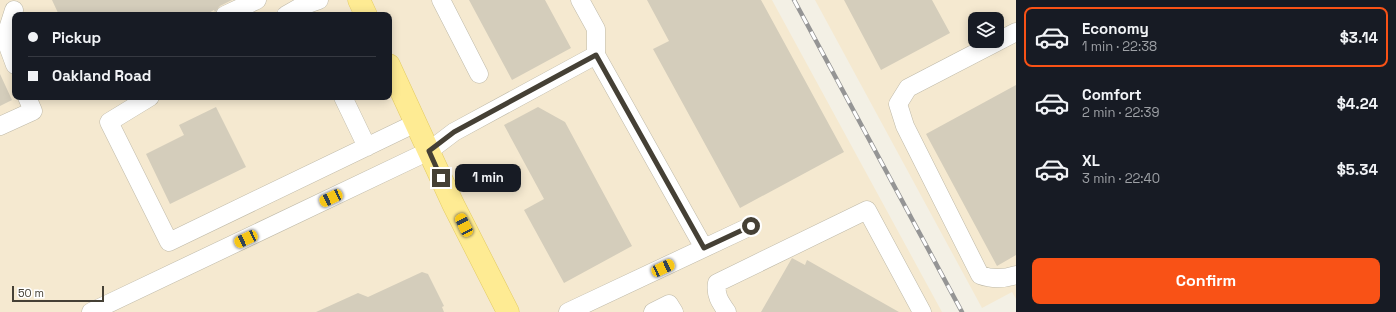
<!DOCTYPE html>
<html lang="en">
<head>
<meta charset="utf-8">
<style>
  :root { --surface:#171b24; --page:#20242c; --text:#f1f3f6; --muted:#9ea1a6; --line:#363941; --accent:#f95216 }
  body { margin:0; font-family:"Space Grotesk",sans-serif; background:var(--page); color:var(--text); height:100vh; display:flex; flex-direction:column; font-size:15px; white-space:nowrap }
  * { box-sizing:border-box; margin:0 }
  p { font-size:13px; color:var(--muted) }
  .icon { flex:none; width:22px; height:22px; fill:none; stroke:currentColor; stroke-width:2; stroke-linecap:round; stroke-linejoin:round }
  .map { position:relative; flex:1; overflow:hidden }
  .side { display:flex; flex-direction:column; background:var(--surface); width:380px }
  .side>* { flex:none }
  .hud { position:absolute; left:12px; top:12px; width:380px; height:88px; border-radius:8px; box-shadow:0 2px 10px #0003; display:grid; align-content:center; height:88px; padding:0 16px; background:var(--surface) }
  .buttons { position:absolute; left:968px; top:12px; display:grid; gap:8px }
  .buttons a { display:grid; place-items:center; width:36px; height:36px; border-radius:8px; background:var(--surface); box-shadow:0 2px 10px #0003; font-size:20px }
  .scale { position:absolute; left:12px; bottom:10px; width:92px; box-sizing:border-box; padding-left:4px; border:2px solid #454035; border-top:0; font-size:11px; line-height:14px; white-space:nowrap; color:#454035; -webkit-text-stroke:3px #fff; paint-order:stroke }
  .end { position:absolute; width:18px; height:18px; margin:-9px; border:5px solid #454035; background:#fff; box-shadow:0 0 0 2px #fff }
  .from { border-radius:50% }
  .bubble { position:absolute; height:28px; border-radius:8px; background:var(--surface); box-shadow:0 2px 10px #0003; font-size:13px; font-weight:600; line-height:28px; text-align:center }
  .car { position:absolute; width:12px; height:24px; margin:-12px -6px; border-radius:5px; box-shadow:0 0 3px 1px #0007; background:linear-gradient(#f5c518 24%,#345 0 40%,#f5c518 0 76%,#345 0 86%,#f5c518 0) }
  .hud b { display:flex; align-items:center; gap:14px; height:38px; font-size:15px }
  .hud b+b { border-top:1px solid var(--line) }
  .hud i { width:10px; height:10px; background:var(--text) }
  ul { padding:7px 0 0; list-style:none }
  li { display:flex; align-items:center; gap:12px; height:60px; margin:0 8px 6px; padding:0 8px; border:2px solid transparent; border-radius:8px }
  li div { flex:1 }
  li b { display:block; font-size:15px }
  li em { font-style:normal; font-weight:600 }
  li.on { border-color:var(--accent) }
  li>.icon { width:36px; height:36px; stroke-width:1.5 }
  .primary-button { display:flex; gap:8px; margin-top:auto; padding:8px 16px }
  .primary-button a { flex:1; height:46px; border-radius:8px; background:var(--accent); color:#fff; font-size:16px; font-weight:600; line-height:46px; text-align:center }
  main { display:flex; flex:1; min-height:0 }
  .map>svg:first-child { display:block }
</style>
</head>
<body>
<main>
<div class="map">
<svg width="1016" height="312" viewBox="0 0 1016 312">
  <rect width="100%" height="100%" fill="#f3f0e5"/>
  <path fill="#f5e9d0" fill-rule="evenodd" d="M0 0H772L942 312H0ZM15 15H389V97H15Z
    M815 0H1016V299L1012 292 982 308ZM975 19H997V41H975Z"/>
  <path fill="#d4cdbb" d="M52 0H232L220 6 215 12 214 10 205 15H59Z
    M469 0H545L571 48 512 80Z
    M647 0H761L844 152 740 208 653 49 669 41Z
    M844 0H932L950 33 881 70Z
    M0 74 12 100 0 106Z
    M1016 85V255L997 266 926 134Z
    M216 107 246 167 170 204 146 154 184 135 179 125Z
    M538 107 565 122 632 246 564 283 524 210 544 199 504 125Z
    M792 258 805 265 807 260 899 312H761Z
    M422 272 428 274 444 306 442 307 444 312H316L358 293 368 297Z"/>
  <g fill="none" stroke-linecap="round" stroke-linejoin="round">
    <g stroke="#beb9a8" stroke-width="19">
      <path id="minor" d="M441 0 479 74
        M580 0 596 29V55L704 248
        M14 10 5 38 15 65
        M225 15 257 0
        M286 15 302 6 319 0
        M1016 32 908 88 898 104 905 126 980 275C991 279 1004 279 1016 275
        M150 97 109 122 169 242 416 123
        M343 97 367 147
        M0 126 33 111 27 97
        M91 312 429 151 454 132 596 55
        M568 312 751 226
        M653 312 669 304 674 312
        M727 312C720 302 715 295 717 283L867 210 922 312"/>
    </g>
    <g stroke="#e3cb63" stroke-width="23">
      <path id="major" d="M359 0 366 15
        M389 65 453 204 508 312"/>
    </g>
    <use href="#minor" stroke="#fff" stroke-width="18"/>
    <use href="#major" stroke="#feeb93" stroke-width="22"/>
    <g stroke="#959595" stroke-width="4.5">
      <path id="rail" d="M794 0 962 312"/>
    </g>
    <use href="#rail" stroke="#fff" stroke-width="3" stroke-dasharray="9" stroke-linecap="butt"/>
  </g>
  <g fill="none" stroke-linecap="round" stroke-linejoin="round">
    <path stroke="#454035" stroke-width="5" d="M441 178 429 151 454 132 596 55 704 248 751 226"/>
  </g>
</svg>
<div class="buttons">
<a><svg class="icon" aria-label="layers" viewBox="0 0 24 24"><path d="M12 4l9 5-9 5-9-5zM3 14l9 5 9-5"/></svg></a>
</div>
<div class="scale">50 m</div>
<i class="end from" style="left:751px;top:226px"></i>
<i class="end" style="left:441px;top:178px"></i>
<div class="bubble" style="left:455px;top:164px;width:66px">1 min</div>
<i class="car" style="left:331px;top:198px;rotate:245deg"></i>
<i class="car" style="left:464px;top:225px;rotate:334deg"></i>
<i class="car" style="left:246px;top:239px;rotate:245deg"></i>
<i class="car" style="left:663px;top:268px;rotate:65deg"></i>
<div class="hud">
<b><i class="from"></i>Pickup</b>
<b><i></i>Oakland Road</b>
</div>
</div>
<section class="side">
<ul>
<li class="on"><svg class="icon" aria-label="car" viewBox="0 0 24 24"><path d="M5 17H2v-5l4-1 3-4h7l3 4 3 1v5h-3M9 17h6M6 11h13"/><circle cx="7" cy="17" r="2"/><circle cx="17" cy="17" r="2"/></svg><div><b>Economy</b><p>1 min · 22:38</p></div><em>$3.14</em></li>
<li><svg class="icon" aria-label="car" viewBox="0 0 24 24"><path d="M5 17H2v-5l4-1 3-4h7l3 4 3 1v5h-3M9 17h6M6 11h13"/><circle cx="7" cy="17" r="2"/><circle cx="17" cy="17" r="2"/></svg><div><b>Comfort</b><p>2 min · 22:39</p></div><em>$4.24</em></li>
<li><svg class="icon" aria-label="car" viewBox="0 0 24 24"><path d="M5 17H2v-5l4-1 3-4h7l3 4 3 1v5h-3M9 17h6M6 11h13"/><circle cx="7" cy="17" r="2"/><circle cx="17" cy="17" r="2"/></svg><div><b>XL</b><p>3 min · 22:40</p></div><em>$5.34</em></li>
</ul>
<div class="primary-button"><a>Confirm</a></div>
</section>
</main>
</body>
</html>
